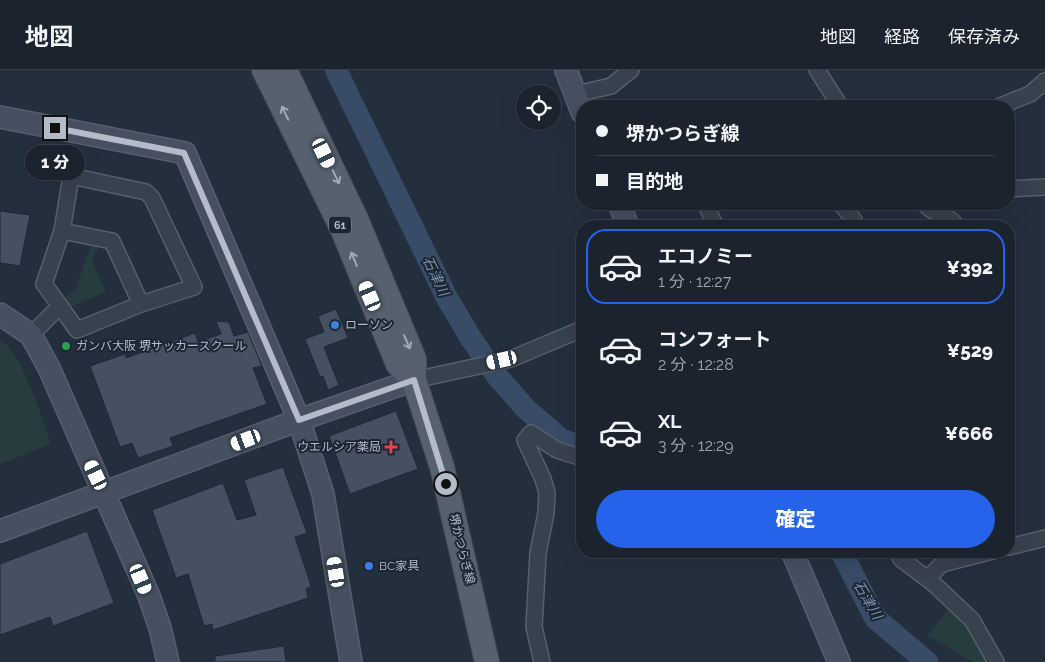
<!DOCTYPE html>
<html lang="ja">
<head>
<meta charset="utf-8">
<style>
  :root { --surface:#1b232e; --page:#282f3a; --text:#f1f3f6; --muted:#a0a4aa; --line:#39404a; --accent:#2563eb }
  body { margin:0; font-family:Raleway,"Noto Sans JP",sans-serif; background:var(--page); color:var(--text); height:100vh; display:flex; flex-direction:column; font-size:19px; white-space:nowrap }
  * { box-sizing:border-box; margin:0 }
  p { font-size:16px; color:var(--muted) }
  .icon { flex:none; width:28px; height:28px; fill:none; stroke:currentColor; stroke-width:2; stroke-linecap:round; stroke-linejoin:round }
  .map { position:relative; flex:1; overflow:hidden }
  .details { position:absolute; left:576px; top:150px; width:439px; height:338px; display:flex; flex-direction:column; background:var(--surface); border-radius:20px; box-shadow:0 5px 20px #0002,0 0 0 1px var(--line) }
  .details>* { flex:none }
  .guide { position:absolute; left:576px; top:30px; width:439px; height:110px; border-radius:20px; box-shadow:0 5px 20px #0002,0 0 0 1px var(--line); display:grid; align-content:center; height:110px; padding:0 20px; background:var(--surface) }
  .fabs { position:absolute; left:516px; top:15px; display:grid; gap:10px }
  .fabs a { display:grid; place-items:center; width:45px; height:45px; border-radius:50%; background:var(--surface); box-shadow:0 5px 20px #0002,0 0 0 1px var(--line); font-size:25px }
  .end { position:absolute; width:22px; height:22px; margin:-11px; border:6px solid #b4bcc9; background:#111; box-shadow:0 0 0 2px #111 }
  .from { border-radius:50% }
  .bubble { position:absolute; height:35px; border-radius:18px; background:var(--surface); box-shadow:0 5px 20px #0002,0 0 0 1px var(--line); font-size:16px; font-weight:800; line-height:35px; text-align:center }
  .car { position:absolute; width:15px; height:30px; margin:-15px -8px; border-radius:6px; box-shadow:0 0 4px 1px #0007; background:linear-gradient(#fff 24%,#345 0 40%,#fff 0 76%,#345 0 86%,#fff 0) }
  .guide b { display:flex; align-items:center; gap:18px; height:48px; font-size:19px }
  .guide b+b { border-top:1px solid var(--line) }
  .guide i { width:12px; height:12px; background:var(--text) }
  ul { padding:9px 0 0; list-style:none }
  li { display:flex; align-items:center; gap:15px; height:75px; margin:0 10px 8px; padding:0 10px; border:2px solid transparent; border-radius:20px }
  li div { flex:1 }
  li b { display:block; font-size:19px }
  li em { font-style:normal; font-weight:800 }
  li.current { border-color:var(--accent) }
  li>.icon { width:45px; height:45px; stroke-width:1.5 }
  .button { display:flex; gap:10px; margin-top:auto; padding:10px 20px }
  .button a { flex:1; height:58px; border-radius:30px; background:var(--accent); color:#fff; font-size:20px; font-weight:800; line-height:58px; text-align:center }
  header { display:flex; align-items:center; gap:30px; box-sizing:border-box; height:70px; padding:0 25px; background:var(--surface); border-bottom:1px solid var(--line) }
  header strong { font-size:24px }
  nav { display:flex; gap:28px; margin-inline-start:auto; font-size:18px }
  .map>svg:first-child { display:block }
</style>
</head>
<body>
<header>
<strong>地図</strong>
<nav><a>地図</a><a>経路</a><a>保存済み</a></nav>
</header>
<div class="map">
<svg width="1045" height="592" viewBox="0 0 1045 592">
  <rect width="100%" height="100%" fill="#242f3e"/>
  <path fill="#263c3f" d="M92 173 99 175 92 190 106 222 70 237 63 229 75 220Z
    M0 270C22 281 43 351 51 374L0 394Z
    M949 539 967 555 988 592H972L927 565Z"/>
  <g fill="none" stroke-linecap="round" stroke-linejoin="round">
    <path stroke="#394c67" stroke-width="22" d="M336 0 447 228 472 270 497 306 526 339 562 370 582 377
      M841 481 875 548 927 592"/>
  </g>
  <path fill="#455162" stroke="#1f2835" d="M0 141 30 145 20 196 0 193Z
    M336 239 348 268 324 277 339 315 328 320 323 306 320 307 305 269 324 262 318 246Z
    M216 251 229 252 234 266 248 262 262 296 253 298 267 334 170 368 173 376 138 388 132 373 120 377 90 296 125 284 126 288 195 263 198 272 221 264Z
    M396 341 418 399 350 424 329 366Z
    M283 397 307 463 295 467 311 516 306 519 308 528 213 560 212 554 204 556 188 504 176 508 152 440 223 413 237 450 256 445 244 410Z
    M87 461 114 533 53 556 50 547 0 565V494Z
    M284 576 286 592H215V586Z"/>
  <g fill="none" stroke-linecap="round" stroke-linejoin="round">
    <g stroke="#565f6c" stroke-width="18">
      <path id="street" d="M817 0 840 36
        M576 24 611 16 631 0
        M1000 36 1030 24 1045 11
        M1009 119 1045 117
        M706 134 715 156
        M841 134 854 150V156
        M925 134C934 146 946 142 957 156
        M62 161 112 171 141 234
        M31 265 60 236 77 260 141 234 194 217 152 128 146 122 71 106 62 161 44 214 60 236
        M414 310 511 289 582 259
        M1009 477 1045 468
        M898 481 901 489 934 514 972 550 996 592
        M927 509 942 494 993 481
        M542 592 534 557 538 483 546 443 547 423 543 409 525 370 531 363 557 380 582 388"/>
    </g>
    <g stroke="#565f6c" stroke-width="24">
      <path id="secondary" d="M566 0 582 42
        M0 47 185 83 299 350 323 424 351 592
        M619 134 628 156
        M0 244 31 265 49 298 149 526 160 558 168 592
        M0 461 299 350 414 310
        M792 481 839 592"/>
    </g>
    <g stroke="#414a57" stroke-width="26">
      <path id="primary" d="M264 0 342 158 398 294 414 310
        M285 0 356 149 414 289V310L442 397 487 592"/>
    </g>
    <use href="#street" stroke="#38414e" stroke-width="15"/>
    <use href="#secondary" stroke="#465061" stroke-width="21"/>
    <use href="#primary" stroke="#56606e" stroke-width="24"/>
  </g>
  <defs><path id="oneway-shaft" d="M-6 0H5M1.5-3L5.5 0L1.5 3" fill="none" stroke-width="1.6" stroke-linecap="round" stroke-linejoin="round" transform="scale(1.25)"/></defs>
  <g stroke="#a1aab7">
    <use href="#oneway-shaft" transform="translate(285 43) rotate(-116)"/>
    <use href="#oneway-shaft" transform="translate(336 107) rotate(64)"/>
    <use href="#oneway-shaft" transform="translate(354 189) rotate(-112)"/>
    <use href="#oneway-shaft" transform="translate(407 272) rotate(67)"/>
  </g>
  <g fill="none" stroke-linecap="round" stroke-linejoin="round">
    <path stroke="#b4bcc9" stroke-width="6" d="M55 58 184 83 299 350 414 310 446 414"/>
  </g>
  <g fill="#3f7fe0" stroke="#1d2633" stroke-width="2">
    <circle cx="335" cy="255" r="5"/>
    <circle cx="369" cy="496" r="5"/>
  </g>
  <circle fill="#2e9e5b" stroke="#1d2633" stroke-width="2" cx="66" cy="276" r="5"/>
  <path fill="#e0444e" stroke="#1d2633" stroke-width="2" d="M388.5 369.5h5v5h5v5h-5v5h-5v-5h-5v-5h5z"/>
  <g text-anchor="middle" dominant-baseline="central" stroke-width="4" stroke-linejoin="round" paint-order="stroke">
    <rect fill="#1d2633" stroke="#878f9c" stroke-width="1" x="329" y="146.5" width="22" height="17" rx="4"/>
    <g font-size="11" font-weight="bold" fill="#b4bcc9">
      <text x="340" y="155">61</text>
    </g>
    <g font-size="12" fill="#b4bcc9" stroke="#1d2633" text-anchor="start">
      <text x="345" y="255">ローソン</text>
      <text x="76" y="276">ガンバ大阪 堺サッカースクール</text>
      <text x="381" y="377" text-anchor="end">ウエルシア薬局</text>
      <text x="379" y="496">BC家具</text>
    </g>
    <g font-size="12" fill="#b4bcc9" stroke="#1d2633">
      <text transform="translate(462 479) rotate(76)">堺かつらぎ線</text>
    </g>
    <g font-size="14" font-style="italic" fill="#7c92b1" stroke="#1d2633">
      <text transform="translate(436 206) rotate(64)">石津川</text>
      <text transform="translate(868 530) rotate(59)">石津川</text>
    </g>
  </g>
</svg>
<div class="fabs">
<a><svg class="icon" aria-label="locate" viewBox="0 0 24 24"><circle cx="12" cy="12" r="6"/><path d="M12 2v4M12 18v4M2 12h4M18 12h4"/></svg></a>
</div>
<i class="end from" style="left:446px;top:414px"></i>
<i class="end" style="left:55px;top:58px"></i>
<div class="bubble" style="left:25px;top:75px;width:60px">1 分</div>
<i class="car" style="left:324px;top:83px;rotate:154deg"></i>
<i class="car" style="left:370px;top:226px;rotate:337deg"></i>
<i class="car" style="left:502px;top:290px;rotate:257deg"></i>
<i class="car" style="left:246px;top:370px;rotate:249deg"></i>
<i class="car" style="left:96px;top:405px;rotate:335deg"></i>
<i class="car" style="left:336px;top:502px;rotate:351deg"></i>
<i class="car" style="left:141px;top:509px;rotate:157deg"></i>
<div class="guide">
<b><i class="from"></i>堺かつらぎ線</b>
<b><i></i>目的地</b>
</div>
<section class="details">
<ul>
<li class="current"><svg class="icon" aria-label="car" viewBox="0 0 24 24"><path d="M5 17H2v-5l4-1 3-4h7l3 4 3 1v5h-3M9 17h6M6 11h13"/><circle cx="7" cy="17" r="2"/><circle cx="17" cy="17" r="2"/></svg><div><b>エコノミー</b><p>1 分 · 12:27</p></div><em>¥392</em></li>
<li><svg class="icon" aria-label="car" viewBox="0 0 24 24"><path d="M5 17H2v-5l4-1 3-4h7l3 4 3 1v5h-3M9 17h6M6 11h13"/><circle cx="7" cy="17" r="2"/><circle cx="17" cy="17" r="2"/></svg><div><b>コンフォート</b><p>2 分 · 12:28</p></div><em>¥529</em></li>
<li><svg class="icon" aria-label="car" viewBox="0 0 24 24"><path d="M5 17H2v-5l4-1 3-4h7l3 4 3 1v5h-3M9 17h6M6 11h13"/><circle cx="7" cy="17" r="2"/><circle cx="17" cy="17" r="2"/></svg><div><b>XL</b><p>3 分 · 12:29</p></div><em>¥666</em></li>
</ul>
<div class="button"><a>確定</a></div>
</section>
</div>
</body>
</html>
